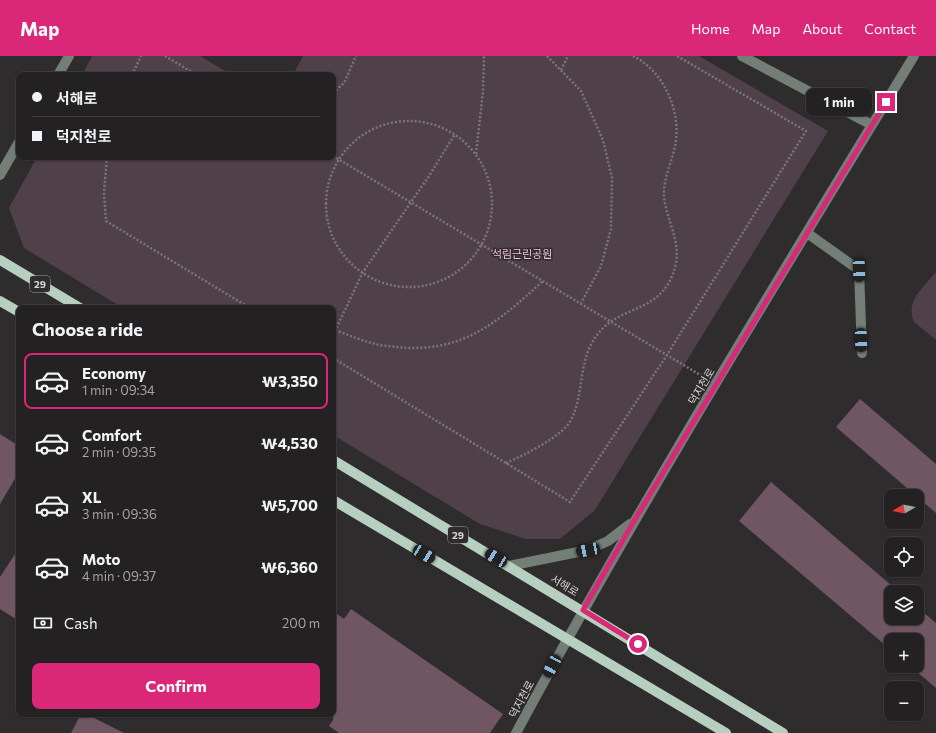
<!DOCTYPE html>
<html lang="en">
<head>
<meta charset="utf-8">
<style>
  :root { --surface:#232122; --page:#2b292a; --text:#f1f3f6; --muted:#a3a3a5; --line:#403e40; --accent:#db2777 }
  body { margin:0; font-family:Commissioner,"Noto Sans KR",sans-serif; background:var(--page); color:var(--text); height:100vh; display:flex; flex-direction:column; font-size:15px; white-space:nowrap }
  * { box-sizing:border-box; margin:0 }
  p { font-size:13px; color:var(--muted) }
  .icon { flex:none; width:22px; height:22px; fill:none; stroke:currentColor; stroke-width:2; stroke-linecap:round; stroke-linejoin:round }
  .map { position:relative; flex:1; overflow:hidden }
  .panel { position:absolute; left:16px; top:249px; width:320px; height:412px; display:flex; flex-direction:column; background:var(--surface); border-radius:8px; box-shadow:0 1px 3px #0004,0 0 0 1px var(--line) }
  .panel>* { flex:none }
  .top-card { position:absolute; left:16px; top:16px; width:320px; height:88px; border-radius:8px; box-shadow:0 1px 3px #0004,0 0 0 1px var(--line); display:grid; align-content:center; height:88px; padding:0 16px; background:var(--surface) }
  .needle { width:26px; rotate:261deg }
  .buttons { position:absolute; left:884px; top:433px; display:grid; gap:8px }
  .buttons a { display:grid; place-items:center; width:40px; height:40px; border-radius:8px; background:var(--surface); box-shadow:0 1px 3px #0004,0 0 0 1px var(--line); font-size:20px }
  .end { position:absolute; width:18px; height:18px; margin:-9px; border:5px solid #db2777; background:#fff; box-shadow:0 0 0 2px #fff }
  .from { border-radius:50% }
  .bubble { position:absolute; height:28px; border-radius:8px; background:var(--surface); box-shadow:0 1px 3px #0004,0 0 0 1px var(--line); font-size:13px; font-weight:700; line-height:28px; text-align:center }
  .car { position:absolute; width:12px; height:24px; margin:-12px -6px; border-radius:5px; box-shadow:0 0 3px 1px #0007; background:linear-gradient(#222 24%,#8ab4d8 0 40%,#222 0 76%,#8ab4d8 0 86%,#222 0) }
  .top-card b { display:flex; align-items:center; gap:14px; height:38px; font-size:15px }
  .top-card b+b { border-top:1px solid var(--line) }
  .top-card i { width:10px; height:10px; background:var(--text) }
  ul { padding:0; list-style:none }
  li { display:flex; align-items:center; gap:12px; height:56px; margin:0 8px 6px; padding:0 8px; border:2px solid transparent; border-radius:8px }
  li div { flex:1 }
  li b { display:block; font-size:15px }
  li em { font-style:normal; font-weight:700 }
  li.current { border-color:var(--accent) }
  li>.icon { width:36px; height:36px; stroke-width:1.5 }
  h2 { padding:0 16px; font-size:18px; line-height:48px }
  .pay { display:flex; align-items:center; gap:10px; height:44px; padding:0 16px; font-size:15px }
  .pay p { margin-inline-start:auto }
  .primary-button { display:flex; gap:8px; margin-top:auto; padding:8px 16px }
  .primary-button a { flex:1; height:46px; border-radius:8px; background:var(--accent); color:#fff; font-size:16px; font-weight:700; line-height:46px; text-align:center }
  header { display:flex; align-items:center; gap:24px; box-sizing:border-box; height:56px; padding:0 20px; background:var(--accent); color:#fff }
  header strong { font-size:19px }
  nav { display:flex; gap:22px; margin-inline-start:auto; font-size:14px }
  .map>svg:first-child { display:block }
</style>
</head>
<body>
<header>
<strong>Map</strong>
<nav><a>Home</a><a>Map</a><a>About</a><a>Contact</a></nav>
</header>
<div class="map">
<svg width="936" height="677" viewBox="0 0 936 677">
  <rect width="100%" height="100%" fill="#2f2c2e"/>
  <path fill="#504049" d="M92 0H200L232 19H82Z
    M303 0H699L828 75 595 454 560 483H526L480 468 333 379V252H123L24 192 9 152 37 101H333V19H293Z
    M936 216V284L914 266C905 245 924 231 936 216Z"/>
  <path fill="#705563" d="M860 343 936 408V457L836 371Z
    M0 378 19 390V416L0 448Z
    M771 426 899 536H891V562H917V551L936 567V632L910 610H917V584H891V594L739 465Z
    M19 492V565L0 553V521Z
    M351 553 503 658 490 677H339L329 670 333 664V555L344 563Z
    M81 658H86L124 677H71Z"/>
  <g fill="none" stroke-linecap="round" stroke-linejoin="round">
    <path stroke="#797678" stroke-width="2.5" stroke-dasharray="2 2" stroke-linecap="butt" d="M165 0 197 19
      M547 0 581 35 603 84 612 122 611 173 601 210 581 247
      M561 14 568 0
      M132 19 141 0
      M333 37 344 27 356 0
      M326 148a83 83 0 1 1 166 0a83 83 0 1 1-166 0Z
      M476 98 483 35 484 0
      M333 100 702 320
      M107 101 104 136 106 165 250 252
      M335 274C348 279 360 284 372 287 380 290 389 290 397 291 462 298 498 266 543 225
      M333 279 363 216 429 120 455 78
      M333 302 570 446 667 299 806 75 677 0
      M506 407C524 399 562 381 571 364 586 334 576 301 602 273 625 249 664 255 675 211 682 186 666 164 664 140 663 123 672 106 675 90 682 56 664 15 633 0"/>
    <path stroke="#727e76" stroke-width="10" d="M742 0 872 69
      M58 19 69 0
      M0 119 19 86
      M807 177 859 214 862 297
      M509 510 588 494 608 485 630 468
      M516 677C640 447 778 224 914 0"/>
    <path stroke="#b6cfbe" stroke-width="10" d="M0 204 80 252
      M0 245 19 256
      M333 404 783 677
      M333 444 726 677"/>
  </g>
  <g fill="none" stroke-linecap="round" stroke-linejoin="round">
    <path stroke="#db2777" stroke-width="5" d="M638 588 583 554 634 465 886 46"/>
  </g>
  <g text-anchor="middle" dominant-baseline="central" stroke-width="3" stroke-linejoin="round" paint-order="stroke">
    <g fill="#2f2c2e" stroke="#a5a2a4" stroke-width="1">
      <rect x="30" y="220" width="20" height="16" rx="3"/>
      <rect x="448" y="471" width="20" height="16" rx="3"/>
    </g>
    <g font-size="10" font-weight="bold" fill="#d7d5d6">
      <text x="40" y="228">29</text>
      <text x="458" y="479">29</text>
    </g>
    <g font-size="11" fill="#f5bfdc" stroke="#2f2c2e">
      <text x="522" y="197">석림근린공원</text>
    </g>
    <g font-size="11" fill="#d7d5d6" stroke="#2f2c2e">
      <text transform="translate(701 330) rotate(-59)">덕지천로</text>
      <text transform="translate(565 529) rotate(31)">서해로</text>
      <text transform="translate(521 643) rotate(-62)">덕지천로</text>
    </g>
  </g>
</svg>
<div class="buttons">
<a><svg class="needle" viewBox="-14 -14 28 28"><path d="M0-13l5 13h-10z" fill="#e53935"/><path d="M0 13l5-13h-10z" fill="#a3a3a5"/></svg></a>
<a><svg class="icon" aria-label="locate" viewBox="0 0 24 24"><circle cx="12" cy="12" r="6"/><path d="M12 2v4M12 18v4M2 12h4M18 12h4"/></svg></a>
<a><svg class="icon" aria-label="layers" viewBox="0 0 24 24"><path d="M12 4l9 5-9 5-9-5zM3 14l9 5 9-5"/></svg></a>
<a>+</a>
<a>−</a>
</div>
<i class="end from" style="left:638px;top:588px"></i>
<i class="end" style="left:886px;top:46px"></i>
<div class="bubble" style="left:806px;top:32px;width:66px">1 min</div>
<i class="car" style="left:859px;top:214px;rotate:178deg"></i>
<i class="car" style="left:861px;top:284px;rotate:178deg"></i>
<i class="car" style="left:588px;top:494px;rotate:259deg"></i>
<i class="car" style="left:424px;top:498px;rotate:121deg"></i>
<i class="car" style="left:496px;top:502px;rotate:301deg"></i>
<i class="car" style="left:552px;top:610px;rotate:208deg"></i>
<div class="top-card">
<b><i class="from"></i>서해로</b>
<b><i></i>덕지천로</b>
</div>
<section class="panel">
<h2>Choose a ride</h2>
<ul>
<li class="current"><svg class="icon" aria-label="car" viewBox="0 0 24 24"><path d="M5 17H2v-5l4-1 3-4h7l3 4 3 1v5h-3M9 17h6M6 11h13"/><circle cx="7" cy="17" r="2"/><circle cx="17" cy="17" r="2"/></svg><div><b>Economy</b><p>1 min · 09:34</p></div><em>₩3,350</em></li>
<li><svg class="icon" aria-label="car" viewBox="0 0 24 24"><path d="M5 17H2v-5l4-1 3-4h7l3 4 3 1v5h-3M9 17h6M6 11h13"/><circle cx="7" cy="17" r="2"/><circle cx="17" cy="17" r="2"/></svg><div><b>Comfort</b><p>2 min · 09:35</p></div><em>₩4,530</em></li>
<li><svg class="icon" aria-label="car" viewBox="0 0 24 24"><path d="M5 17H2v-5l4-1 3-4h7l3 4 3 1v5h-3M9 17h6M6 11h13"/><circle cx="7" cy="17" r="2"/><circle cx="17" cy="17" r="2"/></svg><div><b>XL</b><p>3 min · 09:36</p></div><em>₩5,700</em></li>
<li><svg class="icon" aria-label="car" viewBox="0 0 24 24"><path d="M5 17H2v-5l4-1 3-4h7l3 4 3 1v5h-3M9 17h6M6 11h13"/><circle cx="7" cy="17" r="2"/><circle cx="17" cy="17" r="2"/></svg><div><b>Moto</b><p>4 min · 09:37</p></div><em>₩6,360</em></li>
</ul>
<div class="pay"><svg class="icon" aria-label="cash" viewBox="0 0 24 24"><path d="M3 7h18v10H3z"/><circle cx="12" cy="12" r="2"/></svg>Cash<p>200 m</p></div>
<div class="primary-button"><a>Confirm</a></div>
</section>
</div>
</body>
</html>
